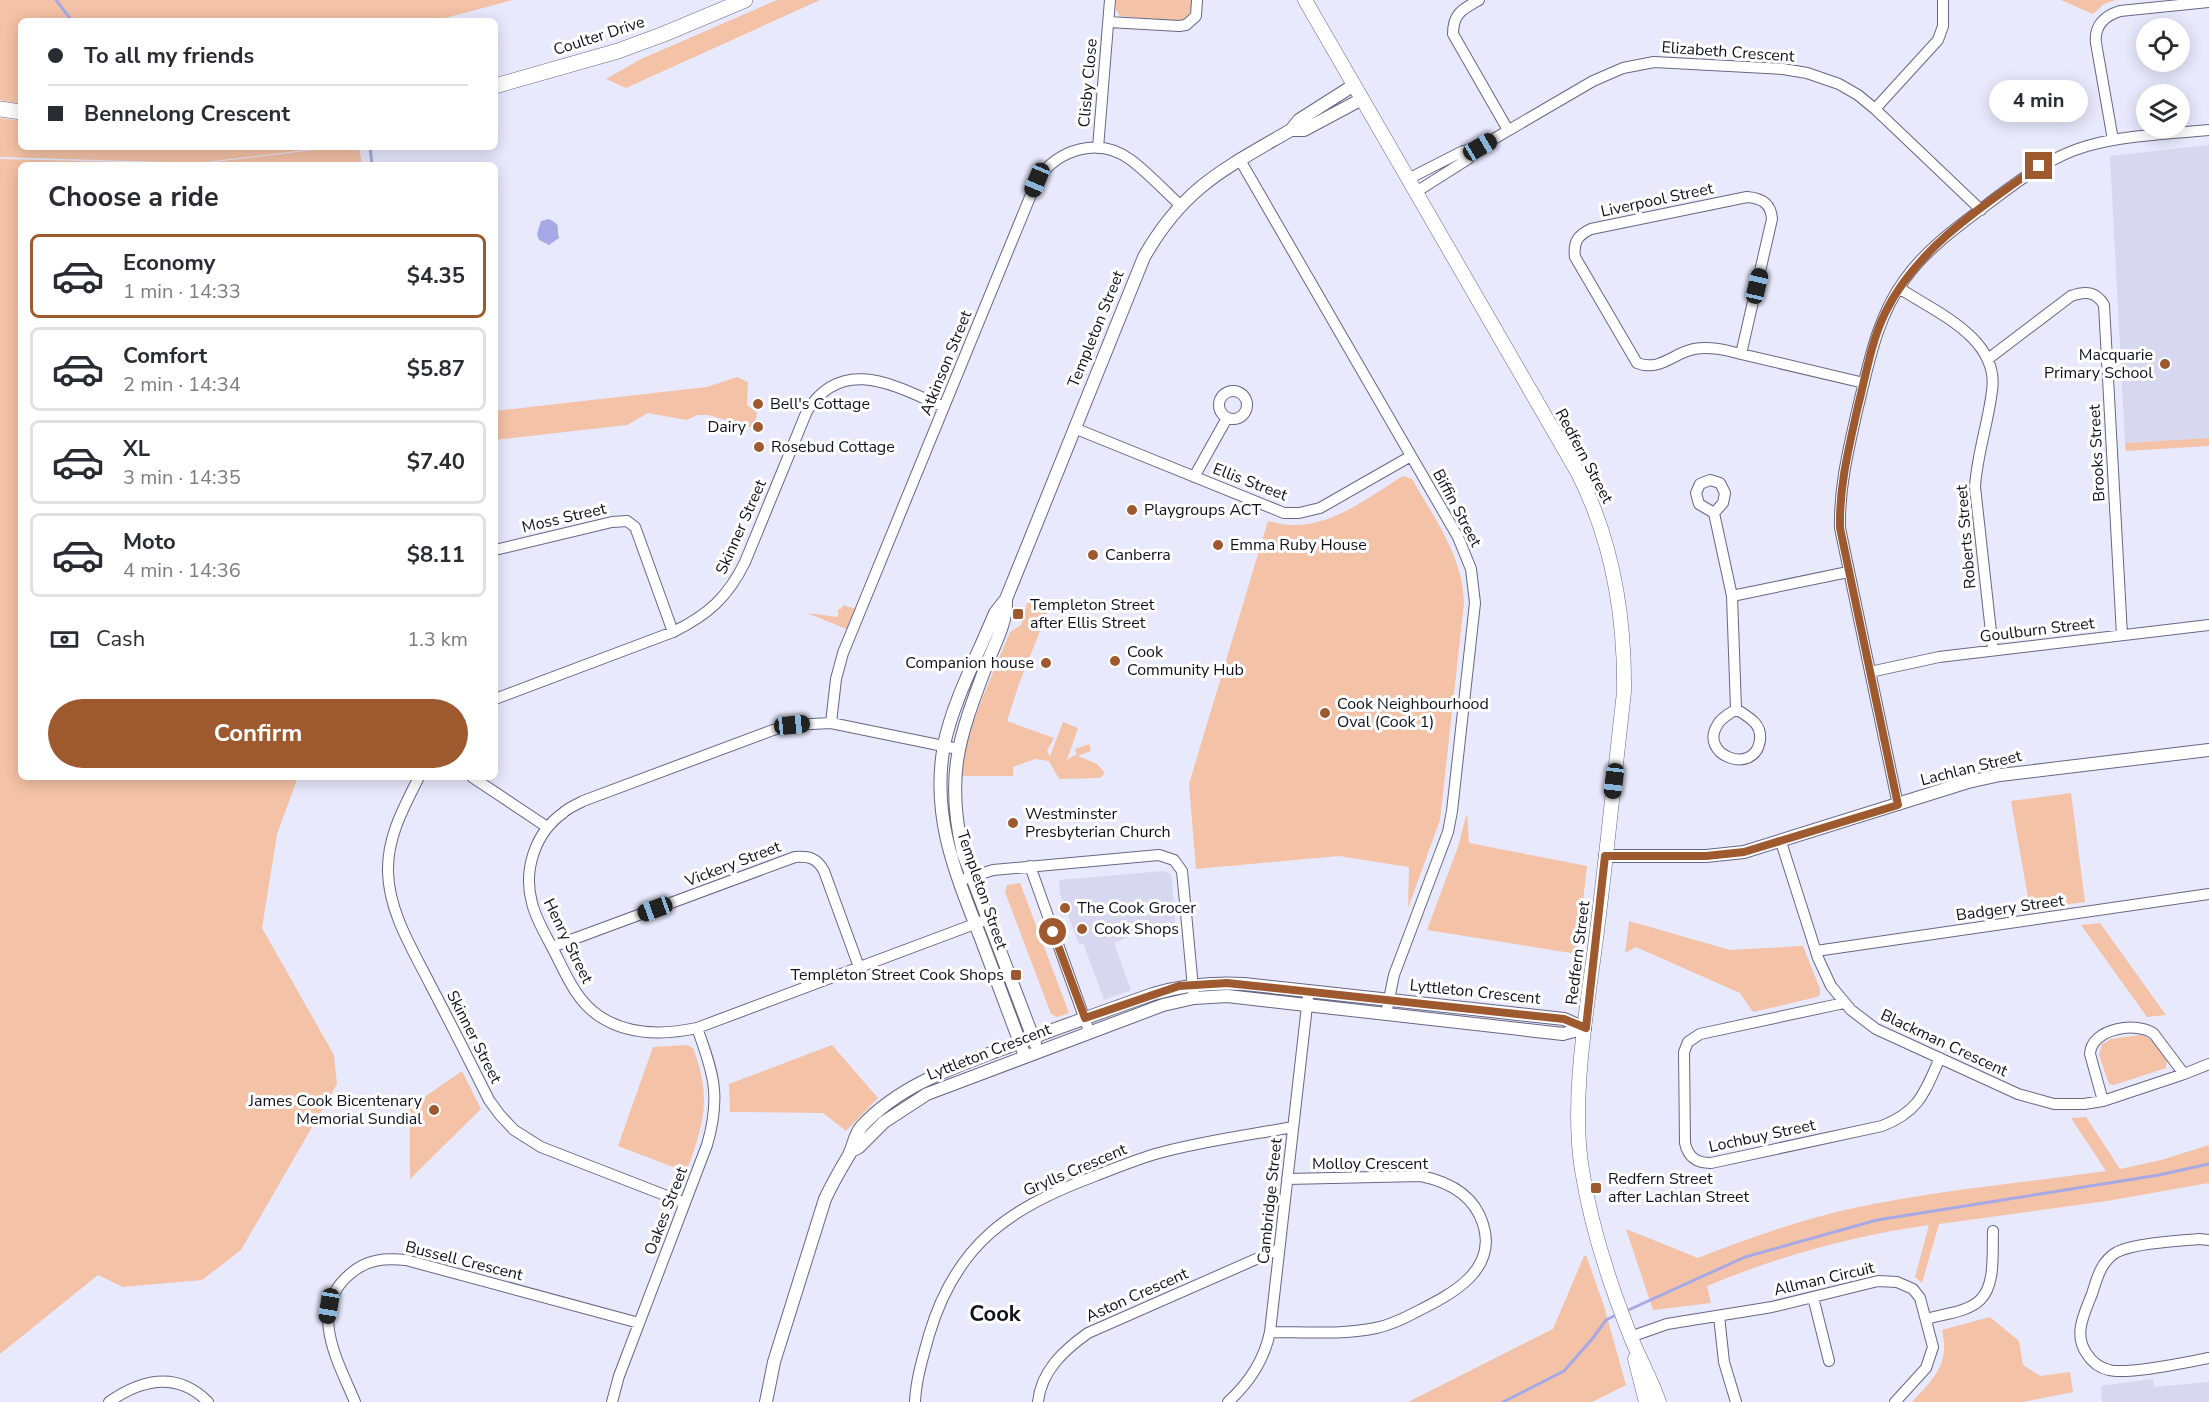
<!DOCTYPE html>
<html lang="en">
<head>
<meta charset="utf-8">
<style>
  :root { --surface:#fff; --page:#f2f2f3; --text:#2b2b33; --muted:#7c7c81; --line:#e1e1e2; --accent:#9f592f }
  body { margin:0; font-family:"Nunito Sans",sans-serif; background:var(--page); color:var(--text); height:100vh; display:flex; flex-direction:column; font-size:22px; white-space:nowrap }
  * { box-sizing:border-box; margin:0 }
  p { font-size:20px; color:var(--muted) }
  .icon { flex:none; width:33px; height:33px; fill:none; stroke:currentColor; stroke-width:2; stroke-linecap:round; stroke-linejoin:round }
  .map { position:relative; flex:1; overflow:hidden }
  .drawer { position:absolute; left:18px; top:162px; width:480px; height:618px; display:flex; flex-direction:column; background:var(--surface); border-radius:9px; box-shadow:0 3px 15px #0003 }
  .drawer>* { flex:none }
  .banner { position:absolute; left:18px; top:18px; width:480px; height:132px; border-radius:9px; box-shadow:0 3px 15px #0003; display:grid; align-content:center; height:132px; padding:0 30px; background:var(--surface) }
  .tools { position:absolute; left:2136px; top:18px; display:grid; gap:12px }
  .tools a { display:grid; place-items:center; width:54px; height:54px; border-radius:50%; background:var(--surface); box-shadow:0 3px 15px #0003; font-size:30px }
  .end { position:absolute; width:27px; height:27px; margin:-14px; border:8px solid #9f592f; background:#fff; box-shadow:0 0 0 3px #fff }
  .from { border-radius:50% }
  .bubble { position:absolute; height:42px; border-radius:21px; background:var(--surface); box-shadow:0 3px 15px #0003; font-size:20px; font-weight:700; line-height:42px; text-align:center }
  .car { position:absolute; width:18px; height:36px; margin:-18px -9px; border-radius:8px; box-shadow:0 0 4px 2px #0007; background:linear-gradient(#222 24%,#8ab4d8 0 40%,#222 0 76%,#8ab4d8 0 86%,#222 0) }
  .banner b { display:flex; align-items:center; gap:21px; height:57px; font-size:22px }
  .banner b+b { border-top:2px solid var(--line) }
  .banner i { width:15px; height:15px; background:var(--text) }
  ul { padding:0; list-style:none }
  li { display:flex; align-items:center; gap:18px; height:84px; margin:0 12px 9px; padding:0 18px; border:3px solid var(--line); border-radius:9px }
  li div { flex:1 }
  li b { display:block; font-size:22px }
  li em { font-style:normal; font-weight:700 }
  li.selected { border-color:var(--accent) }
  li>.icon { width:54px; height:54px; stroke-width:1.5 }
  h2 { padding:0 30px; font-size:27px; line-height:72px }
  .pay { display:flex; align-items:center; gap:15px; height:66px; padding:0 30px; font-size:22px }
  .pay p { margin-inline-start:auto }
  .cta { display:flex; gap:12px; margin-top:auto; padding:12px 30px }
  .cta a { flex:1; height:69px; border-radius:36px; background:var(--accent); color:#fff; font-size:24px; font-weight:700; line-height:69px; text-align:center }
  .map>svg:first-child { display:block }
</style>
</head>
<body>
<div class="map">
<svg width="2209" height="1402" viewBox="0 0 2209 1402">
  <rect width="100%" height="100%" fill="#e8e9fd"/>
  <path fill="#d7d8ef" d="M2209 145V438L2125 443 2110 156Z
    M1163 871 1169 873 1172 878 1175 925 1168 922 1114 943 1131 990 1104 1000 1083 943 1079 944 1060 894 1059 880Z
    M2153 1379 2154 1387 2209 1382V1402H2102L2101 1386Z"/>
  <path fill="#f4c2a6" d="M0 0H513L434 21H21V104L0 100Z
    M777 0H820L626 88 606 79 641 59Z
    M1116 0H1193L1191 14 1182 20 1177 21 1120 16 1116 10Z
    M2061 0H2116L2104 4 2093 14Z
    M0 118 21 121V147H331L198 163 0 157Z
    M339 147H359L362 165H21V777H298L277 834 262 928 334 1055 337 1084 241 1250 202 1280 123 1287 98 1275 0 1354V159L198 164Z
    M737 377 748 382 747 405 757 413 754 428 708 415H698L686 420 648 413 627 425 495 440V411L707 387Z
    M2209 438V446L2126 451 2125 443Z
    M1403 476 1412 479C1434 518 1463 556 1464 603L1440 820 1408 908 1409 867 1339 856 1196 869 1189 784 1268 521C1321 537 1360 502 1403 476Z
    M1029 596 1050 606 1019 684 1007 721 1054 738 1047 751 1050 756 1063 722 1078 728 1067 760 1075 755 1077 756 1075 749 1089 744 1091 751 1078 756 1097 764 1105 773 1100 778 1059 779 1049 761 1035 759 1013 767V776H961C967 726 991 679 1010 632L1021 625Z
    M843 605 856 609 849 630 807 613 838 617V609H841Z
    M2071 793 2085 902 2030 909 2011 801Z
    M1467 813 1469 843 1587 866 1577 954 1427 930 1458 847Z
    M1020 883 1069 1013 1057 1017 1051 1014 1005 892 1007 885Z
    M1629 921 1730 950 1803 946 1820 989V995L1817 997 1753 1012 1740 993 1636 947 1625 953Z
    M2100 923 2166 1015 2147 1017 2081 925Z
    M2140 1035C2154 1037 2159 1050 2167 1060L2166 1068 2114 1085 2109 1084 2099 1055 2102 1044 2111 1039Z
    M687 1045 693 1048C711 1095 705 1122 688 1167L681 1170 618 1146 653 1047Z
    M832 1045 878 1098 846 1131 823 1113 730 1112 729 1084Z
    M462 1071 481 1109 410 1179V1107Z
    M2086 1117 2120 1169 2161 1160 2209 1145V1183L2107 1201 1939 1224 1922 1283 1915 1277 1929 1225C1852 1236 1779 1256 1707 1286L1711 1303 1653 1310 1626 1229 1698 1258C1749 1238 1800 1220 1854 1208 1936 1190 2022 1183 2106 1171L2071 1118Z
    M1586 1255 1604 1306 1626 1385 1592 1402H1408L1553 1329 1584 1256Z
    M1990 1317 2019 1341 2023 1365 2040 1376 2070 1372 2073 1392 2023 1402H1912C1934 1378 1950 1365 1942 1330Z"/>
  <path fill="#a7a9e7" d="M549 219C562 226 556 225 559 238L549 245 539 240 537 234 541 221Z"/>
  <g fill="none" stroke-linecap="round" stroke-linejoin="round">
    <path stroke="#a7a9e7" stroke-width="3" d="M56 0 72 21
      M370 147 372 165
      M1624 1312 1745 1257 1877 1220 2159 1175 2209 1164
      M1503 1402 1564 1371 1593 1338 1606 1320 1618 1314"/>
    <g stroke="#666784" stroke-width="12">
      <path id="minor" d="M1479 0C1463 9 1453 13 1453 34L1508 130
        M1109 22 1179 26 1186 25 1196 16 1197 0
        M1875 109 1938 40 1943 26V0
        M2113 140 2096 43C2094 26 2104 16 2120 11L2209 2
        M1098 148 1110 0
        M1240 160 1458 537 1471 569 1475 603 1452 811 1448 832 1394 975 1386 1014
        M1408 179 1463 151 1480 147
        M1416 192 1468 159 1480 147 1593 81 1623 68 1654 62 1783 69 1807 73 1839 84 1858 95 1875 109 1981 210
        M1899 288C1935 312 2000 338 1992 391 1988 424 1977 454 1975 487L1993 650
        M1741 354C1726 350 1710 346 1694 349 1673 353 1660 372 1637 363L1575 257C1573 242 1578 235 1591 229L1747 197C1761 198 1771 203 1772 219L1741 354 1864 383
        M1988 359 2071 296C2085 291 2096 291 2104 305L2122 635
        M1219 405a14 14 0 1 1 28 0a14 14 0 1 1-28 0Z
        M1074 428 1284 513H1299L1320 508 1411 456
        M1194 477 1227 418
        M1714 513 1723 503 1725 493 1720 483 1710 480 1700 484 1696 493 1699 504 1714 513 1732 596 1736 709
        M495 550 612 522 627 521 635 527 638 535 673 632
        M1732 596 1848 572
        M1870 672 1939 657 2209 625
        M495 699 673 632C708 615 728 597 745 562L807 411C843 354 897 387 944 407
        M1736 709C1748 717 1762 723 1760 740 1755 777 1697 755 1718 724 1722 717 1730 714 1736 709Z
        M831 723 836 679 843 653 1037 180C1058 149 1099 136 1131 160 1148 173 1164 190 1180 205
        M958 749 831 723 792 725 773 730 583 801C576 805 568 808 563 813 535 833 523 870 532 903 536 920 547 937 555 953 567 977 577 1001 599 1016 629 1036 664 1035 697 1028L988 919
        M419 777C404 807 387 837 388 872 389 913 413 950 431 986 451 1024 470 1062 489 1100L500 1115 514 1130 541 1147 685 1203
        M472 777 547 827
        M1898 805 1840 528C1839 486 1849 447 1858 407 1869 362 1877 317 1905 279 1927 248 1959 226 1989 203 2020 180 2049 157 2087 146 2126 135 2169 134 2209 130
        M1781 842 1818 958 1831 986 1851 1010 1876 1029 2018 1094 2054 1104H2084L2103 1101 2184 1074 2209 1064
        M1030 866 1089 1031
        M965 879 993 870 1159 855 1174 860 1182 871 1194 998
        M552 947 795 857C809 856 817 858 824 871L859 967
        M1816 951 2209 894
        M1844 1003 1700 1034 1688 1042 1684 1052 1685 1143C1688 1157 1696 1163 1711 1163L1882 1126C1920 1111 1924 1093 1940 1058
        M2103 1101 2090 1054C2091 1028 2138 1021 2154 1034L2184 1074
        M2209 1240 2199 1239C2178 1241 2135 1243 2117 1252 2101 1261 2097 1278 2092 1294 2084 1314 2073 1335 2087 1354 2092 1362 2100 1368 2109 1370 2128 1375 2187 1362 2209 1358
        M1813 1297 1829 1361
        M1719 1316 1724 1362 1736 1402
        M1927 1319C1943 1314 1968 1312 1980 1300 1996 1285 1992 1252 1993 1231
        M1270 1332C1305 1332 1342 1335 1376 1328 1391 1325 1405 1318 1418 1311 1452 1294 1498 1270 1483 1224 1474 1195 1450 1182 1421 1176L1287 1179
        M1630 1337 1667 1324 1772 1307 1878 1281 1897 1282 1913 1289 1920 1298 1933 1347 1926 1368 1895 1402
        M109 1402C142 1379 177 1371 208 1402
        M355 1402C338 1361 307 1310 350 1274 367 1259 385 1258 406 1260L639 1323
        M612 1402 619 1376 707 1145C721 1097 714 1074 697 1028
        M915 1402C916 1379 923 1357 929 1335 956 1244 1009 1208 1095 1176 1116 1168 1137 1159 1159 1153 1203 1141 1249 1135 1293 1127
        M1038 1402C1041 1371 1064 1350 1088 1333L1279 1249
        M1228 1402C1249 1383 1264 1361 1270 1332L1308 997"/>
    </g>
    <g stroke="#666784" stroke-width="14">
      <path id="tertiary" d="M1291 130H1304L1362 99
        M1006 600C1007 623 994 645 986 666 959 738 945 775 963 853L1035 1043
        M1605 856H1706L1744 852 1968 782 2000 775 2209 750
        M1025 1056C1010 1016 995 976 980 936 955 872 931 816 944 745 953 701 978 655 995 613L1006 599 1144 257C1184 187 1224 169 1291 130L1299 120 1354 85
        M850 1152 859 1147 884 1122 927 1094 1163 1005 1194 998 1227 996 1563 1034 1585 1028
        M766 1402 774 1362 825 1199C832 1184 840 1170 849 1155 854 1145 854 1135 862 1126 902 1083 958 1066 1010 1046 1057 1028 1105 1011 1153 994 1183 985 1212 982 1244 984L1564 1019 1585 1028"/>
    </g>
    <g stroke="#666784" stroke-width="15">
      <path id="secondary" d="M1305 0 1578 473C1613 542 1625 615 1624 692 1615 771 1607 851 1597 931 1588 1004 1570 1097 1582 1170 1591 1227 1609 1282 1630 1335 1639 1358 1651 1379 1659 1402
        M1635 1359 1646 1402"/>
    </g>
    <g stroke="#666784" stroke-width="16">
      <path id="primary" d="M495 86 618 51 664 34 745 0
        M0 109 21 112"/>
    </g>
    <use href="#minor" stroke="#fff" stroke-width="10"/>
    <use href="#tertiary" stroke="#fff" stroke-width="12"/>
    <use href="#secondary" stroke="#fff" stroke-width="14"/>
    <use href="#primary" stroke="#fff" stroke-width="15"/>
  </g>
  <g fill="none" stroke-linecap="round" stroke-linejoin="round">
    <path stroke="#9f592f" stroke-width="8" d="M1053 932 1085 1018 1179 986 1227 983 1564 1019 1586 1028 1605 856H1706L1744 852 1898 805 1840 528C1839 486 1849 447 1858 406 1866 375 1871 342 1885 313 1916 249 1982 206 2039 166"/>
  </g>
  <g fill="#9f592f" stroke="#fff" stroke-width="2">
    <circle cx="2165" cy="364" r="6"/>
    <circle cx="758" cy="404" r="6"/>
    <circle cx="758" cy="427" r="6"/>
    <circle cx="759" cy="447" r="6"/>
    <circle cx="1132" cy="510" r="6"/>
    <circle cx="1218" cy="545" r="6"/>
    <circle cx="1093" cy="555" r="6"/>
    <rect x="1012" y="608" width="12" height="12" rx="3"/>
    <circle cx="1115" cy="661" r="6"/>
    <circle cx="1046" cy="663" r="6"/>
    <circle cx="1325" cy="713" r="6"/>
    <circle cx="1013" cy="823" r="6"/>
    <circle cx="1065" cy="908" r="6"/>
    <circle cx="1082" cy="929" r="6"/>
    <rect x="1010" y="969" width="12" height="12" rx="3"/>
    <circle cx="434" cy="1110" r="6"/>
    <rect x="1590" y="1182" width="12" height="12" rx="3"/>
  </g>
  <g text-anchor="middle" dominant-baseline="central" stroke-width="6" stroke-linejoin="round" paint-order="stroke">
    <g font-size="16" fill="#11111c" stroke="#fff">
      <text transform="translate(599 36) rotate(-18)">Coulter Drive</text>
      <text transform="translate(1728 52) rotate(4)">Elizabeth Crescent</text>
      <text transform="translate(1088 83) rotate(-85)">Clisby Close</text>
      <text transform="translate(1657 200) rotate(-12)">Liverpool Street</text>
      <text transform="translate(1096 329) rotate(-68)">Templeton Street</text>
      <text transform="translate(946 363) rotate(-68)">Atkinson Street</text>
      <text transform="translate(2097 453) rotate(-93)">Brooks Street</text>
      <text transform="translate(1584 456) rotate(62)">Redfern Street</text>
      <text transform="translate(1250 482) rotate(21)">Ellis Street</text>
      <text transform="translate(1457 508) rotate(62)">Biffin Street</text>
      <text transform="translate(564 518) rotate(-13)">Moss Street</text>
      <text transform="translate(741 527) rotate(-66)">Skinner Street</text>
      <text transform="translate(1966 537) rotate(-95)">Roberts Street</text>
      <text transform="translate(2037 630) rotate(-7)">Goulburn Street</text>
      <text transform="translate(1971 768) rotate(-14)">Lachlan Street</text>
      <text transform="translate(733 864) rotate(-21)">Vickery Street</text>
      <text transform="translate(982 890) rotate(71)">Templeton Street</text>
      <text transform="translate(2010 908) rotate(-8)">Badgery Street</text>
      <text transform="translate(568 941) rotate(64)">Henry Street</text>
      <text transform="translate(1578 953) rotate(-83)">Redfern Street</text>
      <text transform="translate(1475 992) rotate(6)">Lyttleton Crescent</text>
      <text transform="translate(474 1037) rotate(63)">Skinner Street</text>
      <text transform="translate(1944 1043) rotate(25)">Blackman Crescent</text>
      <text transform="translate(989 1052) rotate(-21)">Lyttleton Crescent</text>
      <text transform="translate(1762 1136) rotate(-12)">Lochbuy Street</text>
      <text x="1370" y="1164">Molloy Crescent</text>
      <text transform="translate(1075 1170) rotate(-23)">Grylls Crescent</text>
      <text transform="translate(1270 1201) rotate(-84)">Cambridge Street</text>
      <text transform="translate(666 1211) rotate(-69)">Oakes Street</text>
      <text transform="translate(464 1261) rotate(14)">Bussell Crescent</text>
      <text transform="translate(1824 1279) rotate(-13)">Allman Circuit</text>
      <text transform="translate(1137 1295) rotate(-24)">Aston Crescent</text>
    </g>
    <g font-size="16" fill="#11111c" stroke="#fff" text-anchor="start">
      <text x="2153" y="355" text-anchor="end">Macquarie<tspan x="2153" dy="18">Primary School</tspan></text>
      <text x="770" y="404">Bell's Cottage</text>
      <text x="746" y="427" text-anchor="end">Dairy</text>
      <text x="771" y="447">Rosebud Cottage</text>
      <text x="1144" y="510">Playgroups ACT</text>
      <text x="1230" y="545">Emma Ruby House</text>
      <text x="1105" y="555">Canberra</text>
      <text x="1030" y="605">Templeton Street<tspan x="1030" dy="18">after Ellis Street</tspan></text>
      <text x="1127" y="652">Cook<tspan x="1127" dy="18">Community Hub</tspan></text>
      <text x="1034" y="663" text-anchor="end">Companion house</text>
      <text x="1337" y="704">Cook Neighbourhood<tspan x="1337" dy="18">Oval (Cook 1)</tspan></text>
      <text x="1025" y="814">Westminster<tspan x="1025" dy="18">Presbyterian Church</tspan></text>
      <text x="1077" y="908">The Cook Grocer</text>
      <text x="1094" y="929">Cook Shops</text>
      <text x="1004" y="975" text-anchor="end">Templeton Street Cook Shops</text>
      <text x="422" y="1101" text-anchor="end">James Cook Bicentenary<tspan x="422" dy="18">Memorial Sundial</tspan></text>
      <text x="1608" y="1179">Redfern Street<tspan x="1608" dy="18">after Lachlan Street</tspan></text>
    </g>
    <g font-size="22" font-weight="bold" fill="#11111c" stroke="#fff">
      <text x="995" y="1314">Cook</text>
    </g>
  </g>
</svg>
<div class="tools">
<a><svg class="icon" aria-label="locate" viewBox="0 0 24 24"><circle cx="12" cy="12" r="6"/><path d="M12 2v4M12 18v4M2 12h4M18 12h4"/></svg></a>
<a><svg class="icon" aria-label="layers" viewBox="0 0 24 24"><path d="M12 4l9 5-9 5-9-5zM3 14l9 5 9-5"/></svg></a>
</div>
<i class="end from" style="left:1053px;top:932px"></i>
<i class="end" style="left:2039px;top:166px"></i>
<div class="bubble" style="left:1989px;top:80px;width:99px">4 min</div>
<i class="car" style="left:1480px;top:147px;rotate:60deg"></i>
<i class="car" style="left:1037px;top:180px;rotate:203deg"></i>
<i class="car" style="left:1757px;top:286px;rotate:13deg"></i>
<i class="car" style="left:792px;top:725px;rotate:84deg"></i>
<i class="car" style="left:1614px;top:781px;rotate:187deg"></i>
<i class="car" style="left:655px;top:909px;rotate:250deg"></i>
<i class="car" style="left:329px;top:1306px;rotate:189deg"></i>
<div class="banner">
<b><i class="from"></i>To all my friends</b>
<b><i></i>Bennelong Crescent</b>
</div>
<section class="drawer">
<h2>Choose a ride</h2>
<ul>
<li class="selected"><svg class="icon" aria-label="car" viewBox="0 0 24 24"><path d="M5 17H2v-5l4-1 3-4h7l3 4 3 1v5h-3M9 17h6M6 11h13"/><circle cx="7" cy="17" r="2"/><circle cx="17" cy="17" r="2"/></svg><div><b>Economy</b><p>1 min · 14:33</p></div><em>$4.35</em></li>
<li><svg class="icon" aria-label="car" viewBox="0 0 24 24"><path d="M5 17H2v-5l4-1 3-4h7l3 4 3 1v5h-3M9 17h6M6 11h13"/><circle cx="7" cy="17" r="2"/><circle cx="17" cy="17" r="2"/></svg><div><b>Comfort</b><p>2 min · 14:34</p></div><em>$5.87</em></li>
<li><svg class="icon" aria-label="car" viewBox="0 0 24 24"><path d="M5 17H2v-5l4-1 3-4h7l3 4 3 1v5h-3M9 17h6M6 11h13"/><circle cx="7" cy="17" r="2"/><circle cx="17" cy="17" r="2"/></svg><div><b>XL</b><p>3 min · 14:35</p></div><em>$7.40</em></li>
<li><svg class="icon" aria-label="car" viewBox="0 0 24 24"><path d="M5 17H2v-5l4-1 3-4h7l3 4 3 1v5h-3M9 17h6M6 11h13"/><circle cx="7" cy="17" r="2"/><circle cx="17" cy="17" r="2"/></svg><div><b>Moto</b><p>4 min · 14:36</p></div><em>$8.11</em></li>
</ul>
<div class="pay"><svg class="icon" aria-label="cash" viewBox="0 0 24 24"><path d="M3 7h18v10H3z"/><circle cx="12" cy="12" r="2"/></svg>Cash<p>1.3 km</p></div>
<div class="cta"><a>Confirm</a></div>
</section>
</div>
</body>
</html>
